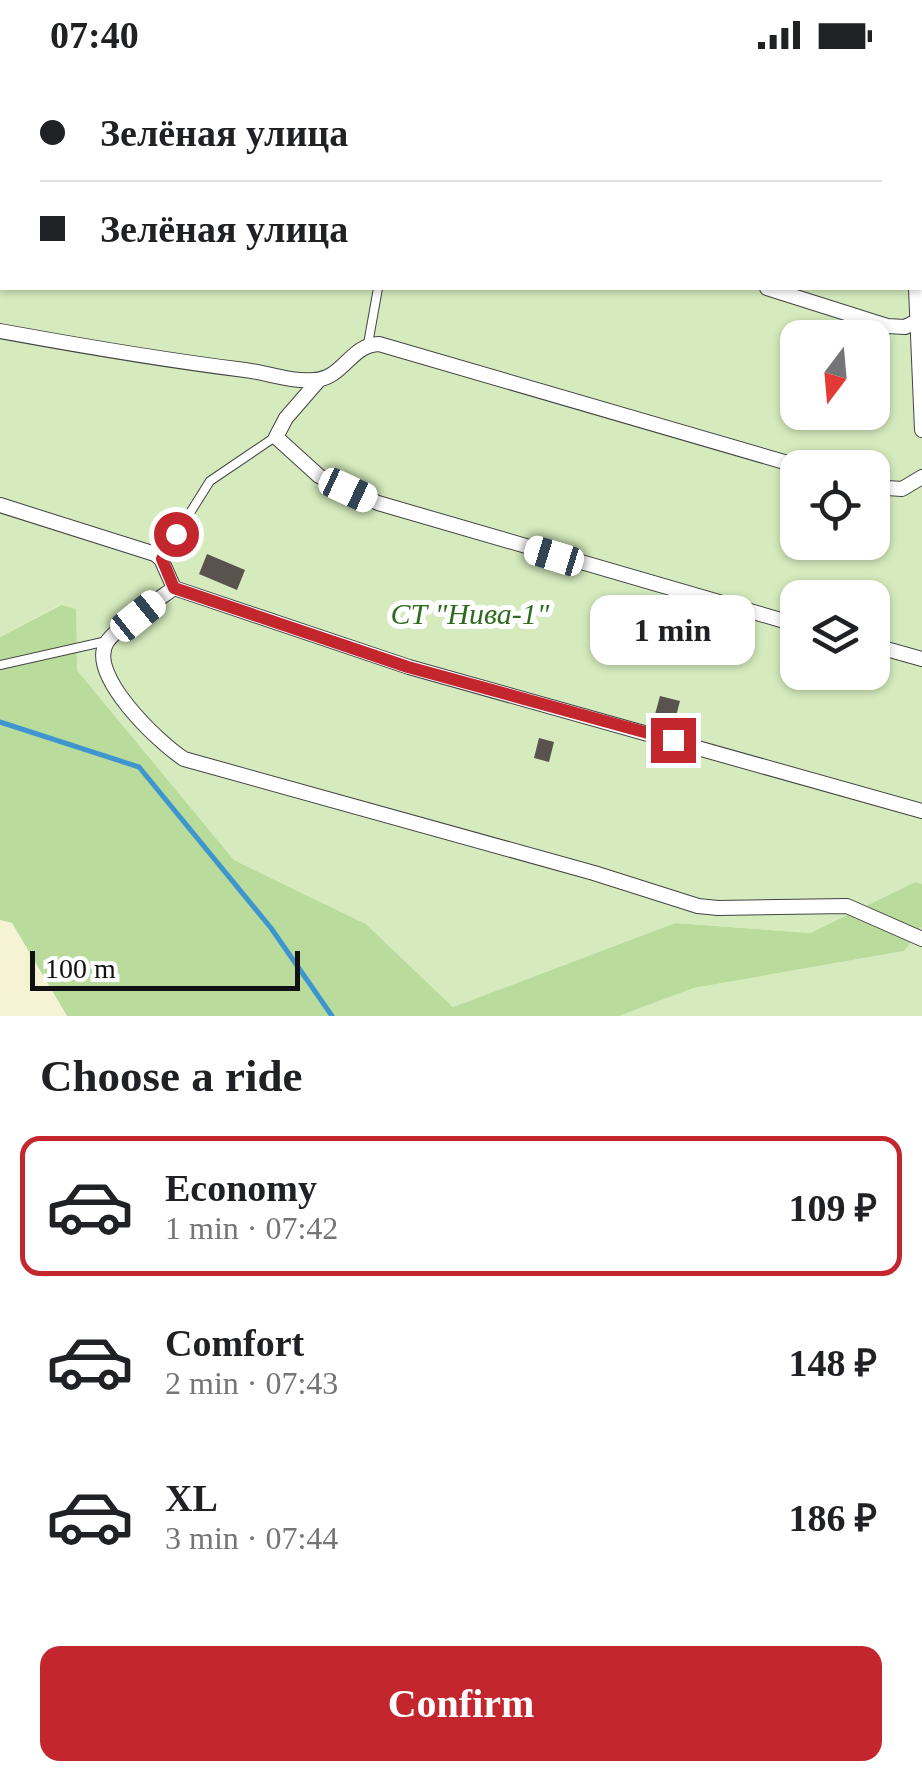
<!DOCTYPE html>
<html lang="en">
<head>
<meta charset="utf-8">
<style>
  :root { --surface:#fff; --page:#f6f6f6; --text:#202124; --muted:#757577; --line:#e0e0e0; --accent:#c4262e }
  body { margin:0; font-family:Georgia,serif; background:var(--page); color:var(--text); height:100vh; display:flex; flex-direction:column; font-size:38px; white-space:nowrap }
  * { box-sizing:border-box; margin:0 }
  p { font-size:32px; color:var(--muted) }
  .icon { flex:none; width:55px; height:55px; fill:none; stroke:currentColor; stroke-width:2; stroke-linecap:round; stroke-linejoin:round }
  .map { position:relative; height:946px; overflow:hidden }
  .panel { display:flex; flex-direction:column; background:var(--surface); flex:1 }
  .panel>* { flex:none }
  .hud { position:absolute; left:0px; top:0px; width:922px; height:220px; box-shadow:0 2px 8px #0004; display:grid; align-content:center; height:220px; padding:0 40px; background:var(--surface) }
  .needle { width:65px; rotate:196deg }
  .fabs { position:absolute; left:780px; top:250px; display:grid; gap:20px }
  .fabs a { display:grid; place-items:center; width:110px; height:110px; border-radius:20px; background:var(--surface); box-shadow:0 2px 8px #0004; font-size:50px }
  .scale { position:absolute; left:30px; bottom:25px; width:270px; box-sizing:border-box; padding-left:10px; border:5px solid #111; border-top:0; font-size:28px; line-height:35px; white-space:nowrap; color:#111; -webkit-text-stroke:8px #fff; paint-order:stroke }
  .end { position:absolute; width:45px; height:45px; margin:-22px; border:12px solid #c4262e; background:#fff; box-shadow:0 0 0 5px #fff }
  .from { border-radius:50% }
  .bubble { position:absolute; height:70px; border-radius:20px; background:var(--surface); box-shadow:0 2px 8px #0004; font-size:32px; font-weight:600; line-height:70px; text-align:center }
  .car { position:absolute; width:30px; height:60px; margin:-30px -15px; border-radius:12px; box-shadow:0 0 8px 2px #0007; background:linear-gradient(#fff 24%,#345 0 40%,#fff 0 76%,#345 0 86%,#fff 0) }
  .hud b { display:flex; align-items:center; gap:35px; height:95px; font-size:38px }
  .hud b+b { border-top:2px solid var(--line) }
  .hud i { width:25px; height:25px; background:var(--text) }
  ul { padding:0; list-style:none }
  li { display:flex; align-items:center; gap:30px; height:140px; margin:0 20px 15px; padding:0 20px; border:5px solid transparent; border-radius:20px }
  li div { flex:1 }
  li b { display:block; font-size:38px }
  li em { font-style:normal; font-weight:600 }
  li.current { border-color:var(--accent) }
  li>.icon { width:90px; height:90px; stroke-width:1.5 }
  h2 { padding:0 40px; font-size:45px; line-height:120px }
  .button { display:flex; gap:20px; margin-top:auto; padding:20px 40px }
  .button a { flex:1; height:115px; border-radius:20px; background:var(--accent); color:#fff; font-size:40px; font-weight:600; line-height:115px; text-align:center }
  .status { display:flex; justify-content:space-between; align-items:center; height:70px; padding:0 50px; background:var(--surface); direction:ltr }
  .status svg { height:28px; fill:currentColor }
  .map>svg:first-child { display:block }
</style>
</head>
<body>
<div class="status"><b>07:40</b><svg viewBox="0 0 49 12"><path d="M0 12V9h3v3zM5 12V6h3v6zM10 12V3h3v9zM15 12V0h3v12zM26 1h20v11H26zM47 4h2v5h-2z"/></svg></div>
<div class="map">
<svg width="922" height="946" viewBox="0 0 922 946">
  <rect width="100%" height="100%" fill="#fffdf5"/>
  <path fill="#f6f3d4" d="M0 850 12 853 67 946H0Z"/>
  <path fill="#d5ebbd" fill-rule="evenodd" d="M0 0 296 2H2V218H920L922 91V814L915 812 810 863 675 853 453 937 366 854 234 790 77 600 60 535 0 567ZM798 268H872V342H798ZM798 398H872V472H798ZM798 528H872V602H798Z
    M922 857V946H619L694 918 903 881Z"/>
  <path fill="#b9dc9c" d="M61 535 76 539 77 600 234 790 366 854 453 937 675 853 810 863 915 812 922 814V857L904 881 694 918 619 946H67L12 853 0 850V567Z"/>
  <g fill="none" stroke-linecap="round" stroke-linejoin="round">
    <path stroke="#3f96cf" stroke-width="5" d="M0 652 139 697 271 858 332 946"/>
  </g>
  <path fill="#5a524d" d="M207 484 245 500 237 520 199 504Z
    M707 550 722 554 716 574 701 569Z
    M660 626 680 631 674 654 654 648Z
    M539 668 554 672 549 692 534 688Z"/>
  <g fill="none" stroke-linecap="round" stroke-linejoin="round">
    <g stroke="#444" stroke-width="10">
      <path id="lane" d="M368 274 378 218
        M161 489 210 411 275 367
        M0 595 107 571"/>
    </g>
    <g stroke="#444" stroke-width="16">
      <path id="street" d="M330 0 346 2
        M920 83 922 82
        M0 106 2 107
        M920 115 922 105
        M920 209 922 208
        M767 218 887 256 905 257 917 251
        M916 218 922 360
        M0 261C82 276 163 290 245 300 268 303 291 312 314 310 343 309 350 275 379 274L805 398
        M319 310 286 348 276 367 319 406 378 433 798 555
        M872 417 902 419 922 407
        M0 435 155 484 161 489 174 518 409 597 922 741
        M174 518C159 529 116 558 107 572 86 604 159 673 184 689L594 803 698 836 718 838 847 836 922 869
        M872 575 922 589"/>
    </g>
    <use href="#lane" stroke="#fff" stroke-width="8"/>
    <use href="#street" stroke="#fff" stroke-width="14"/>
  </g>
  <g fill="none" stroke-linecap="round" stroke-linejoin="round">
    <path stroke="#c4262e" stroke-width="12" d="M176 464 162 489 174 518 408 597 673 670"/>
  </g>
  <g text-anchor="middle" dominant-baseline="central" stroke-width="10" stroke-linejoin="round" paint-order="stroke">
    <g font-size="30" font-style="italic" fill="#2f6b1f" stroke="#fff">
      <text x="470" y="543">СТ "Нива-1"</text>
    </g>
  </g>
</svg>
<div class="fabs">
<a><svg class="needle" viewBox="-14 -14 28 28"><path d="M0-13l5 13h-10z" fill="#e53935"/><path d="M0 13l5-13h-10z" fill="#757577"/></svg></a>
<a><svg class="icon" aria-label="locate" viewBox="0 0 24 24"><circle cx="12" cy="12" r="6"/><path d="M12 2v4M12 18v4M2 12h4M18 12h4"/></svg></a>
<a><svg class="icon" aria-label="layers" viewBox="0 0 24 24"><path d="M12 4l9 5-9 5-9-5zM3 14l9 5 9-5"/></svg></a>
</div>
<div class="scale">100 m</div>
<i class="end from" style="left:176px;top:464px"></i>
<i class="end" style="left:673px;top:670px"></i>
<div class="bubble" style="left:590px;top:525px;width:165px">1 min</div>
<i class="car" style="left:348px;top:420px;rotate:115deg"></i>
<i class="car" style="left:554px;top:486px;rotate:287deg"></i>
<i class="car" style="left:138px;top:546px;rotate:51deg"></i>
<div class="hud">
<b><i class="from"></i>Зелёная улица</b>
<b><i></i>Зелёная улица</b>
</div>
</div>
<section class="panel">
<h2>Choose a ride</h2>
<ul>
<li class="current"><svg class="icon" aria-label="car" viewBox="0 0 24 24"><path d="M5 17H2v-5l4-1 3-4h7l3 4 3 1v5h-3M9 17h6M6 11h13"/><circle cx="7" cy="17" r="2"/><circle cx="17" cy="17" r="2"/></svg><div><b>Economy</b><p>1 min · 07:42</p></div><em>109 ₽</em></li>
<li><svg class="icon" aria-label="car" viewBox="0 0 24 24"><path d="M5 17H2v-5l4-1 3-4h7l3 4 3 1v5h-3M9 17h6M6 11h13"/><circle cx="7" cy="17" r="2"/><circle cx="17" cy="17" r="2"/></svg><div><b>Comfort</b><p>2 min · 07:43</p></div><em>148 ₽</em></li>
<li><svg class="icon" aria-label="car" viewBox="0 0 24 24"><path d="M5 17H2v-5l4-1 3-4h7l3 4 3 1v5h-3M9 17h6M6 11h13"/><circle cx="7" cy="17" r="2"/><circle cx="17" cy="17" r="2"/></svg><div><b>XL</b><p>3 min · 07:44</p></div><em>186 ₽</em></li>
</ul>
<div class="button"><a>Confirm</a></div>
</section>
</body>
</html>
